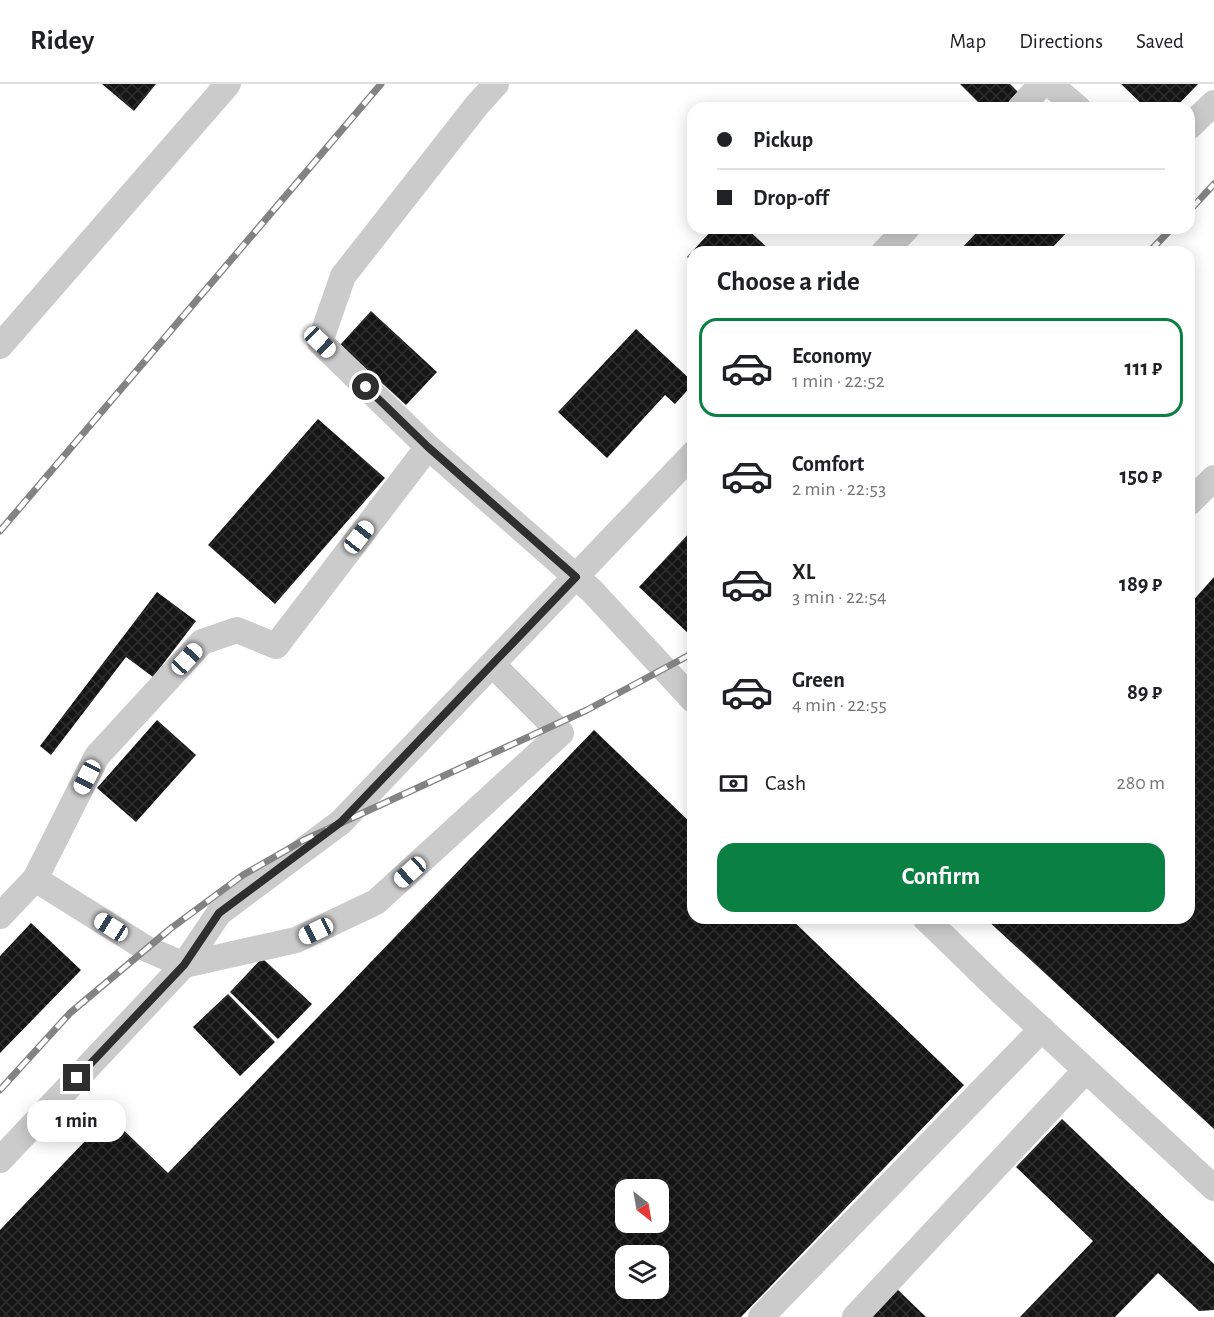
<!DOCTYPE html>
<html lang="en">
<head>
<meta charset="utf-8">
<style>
  :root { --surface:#fff; --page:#f2f2f2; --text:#202124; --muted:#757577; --line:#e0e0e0; --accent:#0b8043 }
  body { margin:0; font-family:"Alegreya Sans",sans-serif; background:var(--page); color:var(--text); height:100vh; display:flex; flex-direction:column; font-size:22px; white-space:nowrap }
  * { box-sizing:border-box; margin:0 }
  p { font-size:20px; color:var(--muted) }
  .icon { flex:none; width:33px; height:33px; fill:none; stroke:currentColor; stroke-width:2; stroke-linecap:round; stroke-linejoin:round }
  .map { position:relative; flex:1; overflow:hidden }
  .sheet { position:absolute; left:687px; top:162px; width:508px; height:678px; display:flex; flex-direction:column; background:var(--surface); border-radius:18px; box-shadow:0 3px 15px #0003 }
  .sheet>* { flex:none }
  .banner { position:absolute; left:687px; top:18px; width:508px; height:132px; border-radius:18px; box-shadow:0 3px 15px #0003; display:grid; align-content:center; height:132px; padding:0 30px; background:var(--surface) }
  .needle { width:39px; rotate:149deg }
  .tools { position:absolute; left:615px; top:1095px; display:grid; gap:12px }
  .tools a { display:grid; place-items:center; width:54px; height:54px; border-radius:12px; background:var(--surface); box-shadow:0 3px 15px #0003; font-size:30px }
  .end { position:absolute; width:27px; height:27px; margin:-14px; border:8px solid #2e2e2e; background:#fff; box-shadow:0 0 0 3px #fff }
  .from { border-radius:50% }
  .bubble { position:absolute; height:42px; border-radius:18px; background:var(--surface); box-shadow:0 3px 15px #0003; font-size:20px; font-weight:700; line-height:42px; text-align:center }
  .car { position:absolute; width:18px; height:36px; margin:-18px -9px; border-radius:8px; box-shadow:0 0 4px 2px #0007; background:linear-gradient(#fff 24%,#345 0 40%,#fff 0 76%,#345 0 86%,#fff 0) }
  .banner b { display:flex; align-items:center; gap:21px; height:57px; font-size:22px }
  .banner b+b { border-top:2px solid var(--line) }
  .banner i { width:15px; height:15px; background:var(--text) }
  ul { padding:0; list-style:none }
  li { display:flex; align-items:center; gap:18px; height:99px; margin:0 12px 9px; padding:0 18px; border:3px solid transparent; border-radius:18px }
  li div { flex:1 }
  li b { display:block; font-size:22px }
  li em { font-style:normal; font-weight:700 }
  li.current { border-color:var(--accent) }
  li>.icon { width:54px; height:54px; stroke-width:1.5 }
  h2 { padding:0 30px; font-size:27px; line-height:72px }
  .pay { display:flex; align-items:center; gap:15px; height:66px; padding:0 30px; font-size:22px }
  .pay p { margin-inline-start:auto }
  .cta { display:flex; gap:12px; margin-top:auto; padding:12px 30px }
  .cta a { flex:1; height:69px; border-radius:18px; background:var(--accent); color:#fff; font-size:24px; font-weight:700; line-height:69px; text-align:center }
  header { display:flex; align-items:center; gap:36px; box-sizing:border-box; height:84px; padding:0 30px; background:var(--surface); border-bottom:2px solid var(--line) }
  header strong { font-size:28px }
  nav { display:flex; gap:33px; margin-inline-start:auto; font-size:21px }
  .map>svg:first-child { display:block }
</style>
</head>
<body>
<header>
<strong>Ridey</strong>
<nav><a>Map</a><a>Directions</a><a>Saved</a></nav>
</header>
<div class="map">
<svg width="1214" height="1233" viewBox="0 0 1214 1233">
  <defs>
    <pattern id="building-cross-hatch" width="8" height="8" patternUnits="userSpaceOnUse" patternTransform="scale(1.5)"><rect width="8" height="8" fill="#151515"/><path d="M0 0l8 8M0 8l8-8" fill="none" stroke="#2f2f2f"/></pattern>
  </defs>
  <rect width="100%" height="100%" fill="#fff"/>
  <path fill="url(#building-cross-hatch)" fill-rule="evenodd" d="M102 0H156L134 27Z
    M960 0H1010L1023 13 1011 24H984Z
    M1121 0H1198L1175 24H1146Z
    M714 144H746L772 168H693V178L687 173Z
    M981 144H1071L1048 168H958Z
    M371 227 437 288 406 321 340 261Z
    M636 245 693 298V300L675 320 665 311 607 374 558 328Z
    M318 335 385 394 275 520 208 461Z
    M693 445V545L689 550 639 503Z
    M1214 493V1045L985 834H1190V520Z
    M157 508 196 537 153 593 126 573 51 671 40 662Z
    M157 636 196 671 136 738 97 704Z
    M594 646 693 741V834H790L964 1001 741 1233H0V1146L109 1032 168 1089ZM626 1106H658V1138H626ZM626 1172H658V1204H626Z
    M31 839 81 886 0 969V872Z
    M262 874 312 920 278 955 230 908Z
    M228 910 275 958 240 992 193 943Z
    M1062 1035 1214 1180V1226L1199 1227 1158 1189 1115 1233H1020L1093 1157 1016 1083Z
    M897 1205 926 1233H870Z"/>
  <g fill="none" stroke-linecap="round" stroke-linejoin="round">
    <path stroke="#cbcbcb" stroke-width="26" d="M496 0 477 21 343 192 320 258 428 363 592 507 693 616
      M1050 0 1078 24
      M1020 24 1042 0
      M1190 42 1214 19
      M884 168 907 144
      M0 262 228 0
      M428 363 276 562 237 546 202 558 97 672 35 795 147 865 184 881 219 829 341 738 693 370
      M1190 418 1214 394
      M0 832 35 795
      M925 834 999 906 1214 1104
      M0 1076 184 881 296 856 376 818 561 649 492 580
      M761 1233 1042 945
      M855 1233 1086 986"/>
    <g stroke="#838383" stroke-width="7">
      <path id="rail" d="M1190 126 1214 100
        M1149 168 1172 144
        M0 447 381 0
        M0 1006 70 929 170 845 243 791 304 756 587 626 693 569"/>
    </g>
    <use href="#rail" stroke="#fff" stroke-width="4.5" stroke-dasharray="14" stroke-linecap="butt"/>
  </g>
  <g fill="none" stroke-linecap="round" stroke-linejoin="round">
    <path stroke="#2e2e2e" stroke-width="8" d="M77 994 184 881 219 829 341 738 576 493 428 363 366 303"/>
  </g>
</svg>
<div class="tools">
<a><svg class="needle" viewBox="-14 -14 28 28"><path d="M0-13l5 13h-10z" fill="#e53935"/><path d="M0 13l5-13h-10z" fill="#757577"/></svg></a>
<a><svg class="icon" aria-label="layers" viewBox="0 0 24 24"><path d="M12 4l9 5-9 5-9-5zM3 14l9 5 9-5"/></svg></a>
</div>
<i class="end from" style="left:366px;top:303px"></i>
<i class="end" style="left:77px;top:994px"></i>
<div class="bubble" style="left:27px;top:1016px;width:99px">1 min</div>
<i class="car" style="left:320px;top:258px;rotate:134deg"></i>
<i class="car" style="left:359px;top:453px;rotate:38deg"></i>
<i class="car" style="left:187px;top:575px;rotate:43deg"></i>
<i class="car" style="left:87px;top:693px;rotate:207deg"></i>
<i class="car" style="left:410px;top:788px;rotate:228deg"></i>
<i class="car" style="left:111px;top:843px;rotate:302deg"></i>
<i class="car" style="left:316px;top:847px;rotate:244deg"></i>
<div class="banner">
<b><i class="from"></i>Pickup</b>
<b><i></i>Drop-off</b>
</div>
<section class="sheet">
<h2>Choose a ride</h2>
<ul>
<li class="current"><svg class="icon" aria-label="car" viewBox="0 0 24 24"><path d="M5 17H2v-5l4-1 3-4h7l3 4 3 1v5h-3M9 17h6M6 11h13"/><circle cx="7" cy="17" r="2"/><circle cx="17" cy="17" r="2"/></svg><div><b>Economy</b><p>1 min · 22:52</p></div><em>111 ₽</em></li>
<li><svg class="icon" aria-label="car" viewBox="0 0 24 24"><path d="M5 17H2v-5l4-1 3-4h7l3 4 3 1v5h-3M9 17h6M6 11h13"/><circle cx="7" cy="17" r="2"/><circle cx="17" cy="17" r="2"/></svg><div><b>Comfort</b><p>2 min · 22:53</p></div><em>150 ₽</em></li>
<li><svg class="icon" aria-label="car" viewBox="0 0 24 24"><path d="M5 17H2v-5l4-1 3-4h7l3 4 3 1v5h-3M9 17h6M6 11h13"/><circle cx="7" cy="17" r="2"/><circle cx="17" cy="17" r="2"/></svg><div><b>XL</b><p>3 min · 22:54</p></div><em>189 ₽</em></li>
<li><svg class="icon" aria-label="car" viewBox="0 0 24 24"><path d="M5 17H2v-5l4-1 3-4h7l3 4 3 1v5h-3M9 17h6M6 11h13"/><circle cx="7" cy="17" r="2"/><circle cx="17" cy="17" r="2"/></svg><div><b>Green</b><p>4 min · 22:55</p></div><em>89 ₽</em></li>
</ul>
<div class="pay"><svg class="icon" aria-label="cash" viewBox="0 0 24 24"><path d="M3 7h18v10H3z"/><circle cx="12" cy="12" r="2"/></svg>Cash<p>280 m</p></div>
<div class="cta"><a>Confirm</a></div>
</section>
</div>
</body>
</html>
